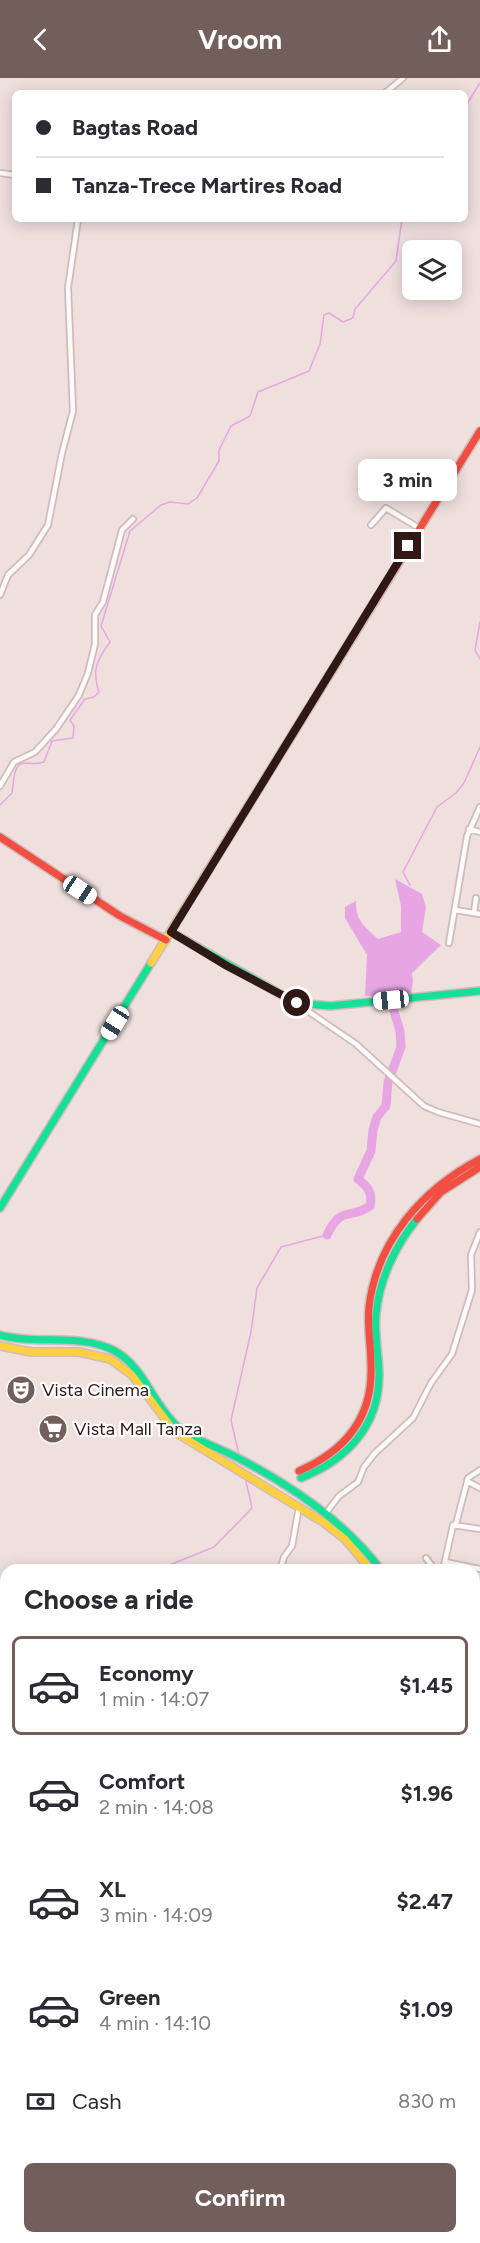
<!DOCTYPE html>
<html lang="en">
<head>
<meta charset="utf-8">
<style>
  :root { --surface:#fff; --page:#f7f7f7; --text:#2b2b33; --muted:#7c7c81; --line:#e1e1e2; --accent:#725e5b }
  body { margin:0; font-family:Figtree,sans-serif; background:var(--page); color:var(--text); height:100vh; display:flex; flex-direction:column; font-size:22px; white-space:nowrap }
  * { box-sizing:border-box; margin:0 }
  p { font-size:20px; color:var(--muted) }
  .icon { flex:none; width:33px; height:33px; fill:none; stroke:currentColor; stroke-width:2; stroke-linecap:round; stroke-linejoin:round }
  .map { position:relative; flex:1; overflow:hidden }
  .drawer { position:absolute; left:0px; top:1486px; width:480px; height:680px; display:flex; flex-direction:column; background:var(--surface); border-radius:18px 18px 0 0; box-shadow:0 3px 15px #0003 }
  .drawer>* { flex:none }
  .hud { position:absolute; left:12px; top:12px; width:456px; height:132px; border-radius:9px; box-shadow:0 3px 15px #0003; display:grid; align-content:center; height:132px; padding:0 24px; background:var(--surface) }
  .controls { position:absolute; left:402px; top:162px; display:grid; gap:12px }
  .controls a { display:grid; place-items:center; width:60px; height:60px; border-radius:9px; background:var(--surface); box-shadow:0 3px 15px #0003; font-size:30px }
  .end { position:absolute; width:27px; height:27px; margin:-14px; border:8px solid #2f1815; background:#fff; box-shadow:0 0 0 3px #fff }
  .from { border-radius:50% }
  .bubble { position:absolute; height:42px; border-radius:9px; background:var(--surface); box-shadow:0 3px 15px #0003; font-size:20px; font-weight:700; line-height:42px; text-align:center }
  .car { position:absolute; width:18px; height:36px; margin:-18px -9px; border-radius:8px; box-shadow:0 0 4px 2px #0007; background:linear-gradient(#fff 24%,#345 0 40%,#fff 0 76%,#345 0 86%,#fff 0) }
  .hud b { display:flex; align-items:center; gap:21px; height:57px; font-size:22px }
  .hud b+b { border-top:2px solid var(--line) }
  .hud i { width:15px; height:15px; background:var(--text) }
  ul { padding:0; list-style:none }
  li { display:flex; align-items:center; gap:18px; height:99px; margin:0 12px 9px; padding:0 12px; border:3px solid transparent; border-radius:9px }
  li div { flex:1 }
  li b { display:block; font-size:22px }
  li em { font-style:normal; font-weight:700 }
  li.active { border-color:var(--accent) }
  li>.icon { width:54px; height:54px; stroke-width:1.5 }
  h2 { padding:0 24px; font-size:27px; line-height:72px }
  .pay { display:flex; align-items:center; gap:15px; height:66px; padding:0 24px; font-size:22px }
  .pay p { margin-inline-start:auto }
  .cta { display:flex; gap:12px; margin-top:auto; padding:12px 24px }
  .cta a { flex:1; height:69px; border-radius:9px; background:var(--accent); color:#fff; font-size:24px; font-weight:700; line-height:69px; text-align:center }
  header { display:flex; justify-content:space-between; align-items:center; height:78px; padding:0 24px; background:var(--accent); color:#fff; font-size:27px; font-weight:700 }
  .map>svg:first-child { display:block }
</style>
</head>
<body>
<header><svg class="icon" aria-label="back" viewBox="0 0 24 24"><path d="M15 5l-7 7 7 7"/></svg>Vroom<svg class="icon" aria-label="share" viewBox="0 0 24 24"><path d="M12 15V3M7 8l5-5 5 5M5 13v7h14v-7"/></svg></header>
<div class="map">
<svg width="480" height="2165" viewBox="0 0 480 2165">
  <rect width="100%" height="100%" fill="#efe0de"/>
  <path fill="#e7a6e3" d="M395 801 422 816 426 829 422 854 441 867 412 895 413 903 411 915 365 918 367 877 345 840V829L356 823C355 842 365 849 378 861L401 854V828Z"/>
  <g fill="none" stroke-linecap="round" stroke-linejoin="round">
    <path stroke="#e7a6e3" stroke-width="1.5" d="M465 29 480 5
      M480 544 475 572 480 581
      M0 727 12 715C14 707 12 686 24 685 32 685 35 687 44 684L52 663 73 660 74 648 70 642 85 621 94 619 99 614C92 592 96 583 110 564L101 548 130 453 161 427 170 424 188 426 197 420 219 383V372L231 348 250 338 258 314 309 293 320 266 324 237 329 235 343 244 353 240 355 231 396 183 402 141
      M410 807 403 794 437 729 456 715 464 705 480 669
      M239 1377 231 1342 251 1254 257 1210 281 1169 327 1157
      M157 1492 214 1469 252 1430 245 1399
      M0 1688 6 1686"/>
    <path stroke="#e7a6e3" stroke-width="9" d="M327 1157C341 1127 350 1142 370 1128 373 1115 368 1109 358 1101L371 1073 373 1052 377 1039 386 1028 388 1004 401 969 400 953 392 927"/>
    <g stroke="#cfbcba" stroke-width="8">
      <path id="street" d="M385 15 403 0
        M0 95 15 97
        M371 447 386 430 419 450
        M0 517 8 497 29 477 48 447 62 375 73 333 68 210 78 141
        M0 708 14 684 35 674 56 651 79 617 88 595 95 566V537L103 524 122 452 133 441
        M469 751 480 754
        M455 832 480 836
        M474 835 476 820
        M449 865 467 758 480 729
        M299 927 356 966 424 1028 438 1034 480 1046
        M467 1403 480 1410
        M326 1435 339 1418 358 1404 364 1389 375 1375 413 1340 431 1305 452 1276 472 1212 471 1177 480 1154
        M456 1446 468 1400 480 1392
        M426 1480 435 1492
        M445 1484 480 1491
        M280 1492 284 1479 292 1468 299 1429
        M443 1492 453 1447 480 1451
        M474 1536 480 1532
        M474 1548 480 1557
        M474 1792 480 1788
        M474 1795 480 1804
        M474 1816 480 1811
        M474 1840 480 1834
        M474 1875 480 1865
        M474 1885 480 1886
        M0 1898 6 1966
        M480 1906 476 1931 480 1963
        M474 1989 480 1998
        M0 1991 6 1990
        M474 2018 479 2025
        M0 2036 6 2033
        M474 2068 480 2069
        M0 2090 6 2153
        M474 2138 480 2140
        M474 2154 480 2156
        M7 2160V2165
        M24 2160V2165
        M42 2160 43 2165
        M55 2160 56 2165
        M68 2160 69 2165
        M78 2160 79 2165
        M90 2160V2165
        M101 2160 102 2165
        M113 2160 114 2165
        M124 2160V2165
        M267 2160 268 2165
        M342 2160 343 2165
        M438 2164 444 2165
        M178 2165 181 2160
        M367 2165 372 2163
        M404 2165 407 2160"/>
    </g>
    <g stroke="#cfbcba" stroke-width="10">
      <path id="fast" d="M171 854 296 925 330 928 480 913
        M0 1130 151 885
        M0 1257C36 1267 79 1255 113 1272 144 1288 152 1325 177 1348 195 1363 218 1369 238 1380 290 1407 346 1445 381 1492
        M301 1400C346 1382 379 1349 379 1297 379 1277 374 1257 376 1237 379 1202 395 1168 417 1141
        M474 1735 480 1731"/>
    </g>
    <g stroke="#cfbcba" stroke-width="10">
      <path id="slow" d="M151 885 370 531
        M0 1268 31 1274H79L110 1281 132 1297 175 1354 323 1444 345 1461 371 1492
        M474 1628 480 1636
        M413 2165 416 2160"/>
    </g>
    <g stroke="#cfbcba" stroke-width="10">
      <path id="jam" d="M370 531 480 353
        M0 759 120 838 166 862
        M417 1141 441 1114 480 1089
        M299 1393C345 1373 373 1340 371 1288 371 1268 367 1248 369 1229 377 1162 423 1111 480 1081
        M474 1642 480 1651
        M474 2107 480 2108"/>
    </g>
    <use href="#street" stroke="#fdfafa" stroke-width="4.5"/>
    <use href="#fast" stroke="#16e098" stroke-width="7"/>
    <use href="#slow" stroke="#ffcf43" stroke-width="7"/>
    <use href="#jam" stroke="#f24e42" stroke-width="7"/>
  </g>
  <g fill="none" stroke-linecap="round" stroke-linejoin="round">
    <path stroke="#2f1815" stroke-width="8" d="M297 925 227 888 171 854 408 468"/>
  </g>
  <defs>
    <g id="theatre-disc" transform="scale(1.5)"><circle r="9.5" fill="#725e5b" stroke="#fff"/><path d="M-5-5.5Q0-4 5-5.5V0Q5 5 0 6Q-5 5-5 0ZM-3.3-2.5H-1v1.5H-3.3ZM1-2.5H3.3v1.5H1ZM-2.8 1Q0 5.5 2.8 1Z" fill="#fff"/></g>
    <g id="supermarket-disc" transform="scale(1.5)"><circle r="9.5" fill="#725e5b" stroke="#fff"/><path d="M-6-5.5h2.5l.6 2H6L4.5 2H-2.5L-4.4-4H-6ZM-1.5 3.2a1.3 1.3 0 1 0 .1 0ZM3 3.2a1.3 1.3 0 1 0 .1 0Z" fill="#fff"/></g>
  </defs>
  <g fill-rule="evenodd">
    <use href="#theatre-disc" x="21" y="1312"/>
    <use href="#supermarket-disc" x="53" y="1351"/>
  </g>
  <g text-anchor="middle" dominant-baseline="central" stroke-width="4.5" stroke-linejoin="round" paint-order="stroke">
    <g font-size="18" fill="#2f1815" stroke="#fff" text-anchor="start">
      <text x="42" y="1312">Vista Cinema</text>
      <text x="74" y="1351">Vista Mall Tanza</text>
    </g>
  </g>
</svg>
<div class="controls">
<a><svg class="icon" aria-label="layers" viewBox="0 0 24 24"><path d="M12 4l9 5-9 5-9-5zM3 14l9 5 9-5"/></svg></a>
</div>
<i class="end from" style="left:297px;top:925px"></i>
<i class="end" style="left:408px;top:468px"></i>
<div class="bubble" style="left:358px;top:381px;width:99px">3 min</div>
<i class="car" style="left:80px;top:812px;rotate:123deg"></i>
<i class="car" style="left:391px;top:922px;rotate:264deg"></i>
<i class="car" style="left:115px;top:945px;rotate:212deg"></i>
<div class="hud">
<b><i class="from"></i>Bagtas Road</b>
<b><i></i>Tanza-Trece Martires Road</b>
</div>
<section class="drawer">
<h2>Choose a ride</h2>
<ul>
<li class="active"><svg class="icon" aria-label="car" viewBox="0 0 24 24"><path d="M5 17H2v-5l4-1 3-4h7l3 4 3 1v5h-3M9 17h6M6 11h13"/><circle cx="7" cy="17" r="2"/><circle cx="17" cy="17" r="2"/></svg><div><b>Economy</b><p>1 min · 14:07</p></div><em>$1.45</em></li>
<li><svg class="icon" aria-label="car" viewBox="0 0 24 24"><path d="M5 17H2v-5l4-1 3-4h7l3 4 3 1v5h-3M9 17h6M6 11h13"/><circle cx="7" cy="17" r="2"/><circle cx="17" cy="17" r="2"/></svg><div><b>Comfort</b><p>2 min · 14:08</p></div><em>$1.96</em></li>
<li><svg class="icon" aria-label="car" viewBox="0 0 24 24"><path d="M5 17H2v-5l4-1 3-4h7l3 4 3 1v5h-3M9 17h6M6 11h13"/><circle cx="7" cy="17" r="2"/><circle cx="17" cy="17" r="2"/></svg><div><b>XL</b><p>3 min · 14:09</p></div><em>$2.47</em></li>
<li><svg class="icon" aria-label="car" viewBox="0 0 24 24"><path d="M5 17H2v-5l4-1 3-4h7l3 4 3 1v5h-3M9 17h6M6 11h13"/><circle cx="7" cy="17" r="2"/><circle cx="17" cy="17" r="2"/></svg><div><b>Green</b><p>4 min · 14:10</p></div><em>$1.09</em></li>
</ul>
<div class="pay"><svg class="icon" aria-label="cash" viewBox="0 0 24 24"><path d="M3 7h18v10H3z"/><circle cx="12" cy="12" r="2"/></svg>Cash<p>830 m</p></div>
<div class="cta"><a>Confirm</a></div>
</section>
</div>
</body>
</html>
